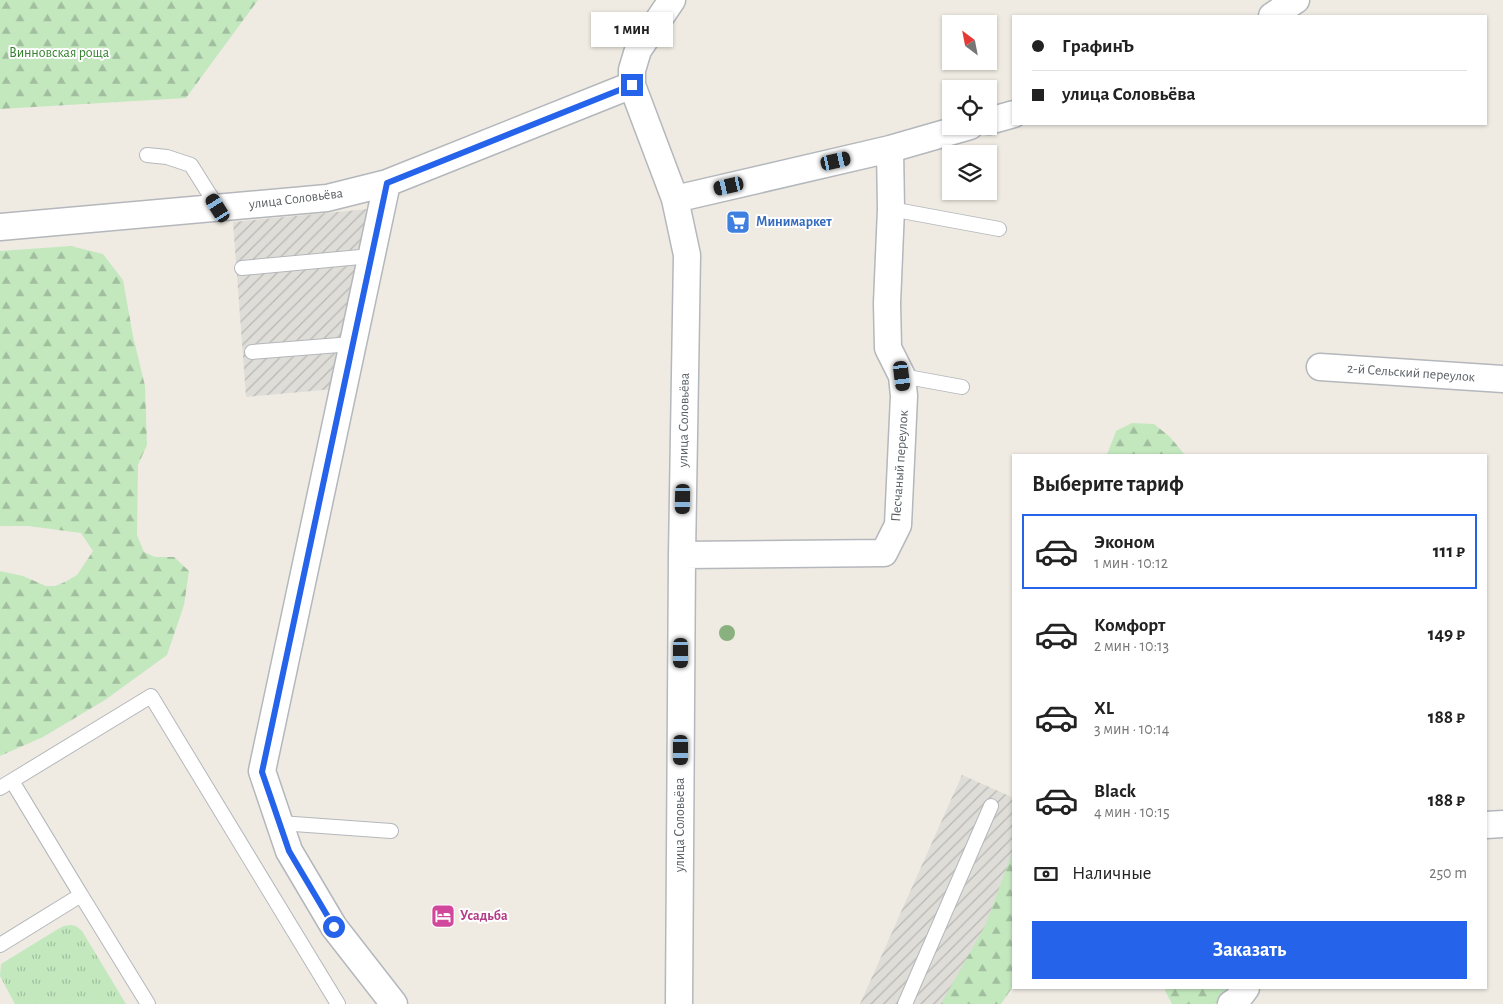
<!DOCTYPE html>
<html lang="ru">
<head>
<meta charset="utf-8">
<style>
  :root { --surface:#fff; --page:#f2f2f2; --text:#222; --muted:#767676; --line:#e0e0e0; --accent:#2563eb }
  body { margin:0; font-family:"Alegreya Sans",sans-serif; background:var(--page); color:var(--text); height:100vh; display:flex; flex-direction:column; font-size:19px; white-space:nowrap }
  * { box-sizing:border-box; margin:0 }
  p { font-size:16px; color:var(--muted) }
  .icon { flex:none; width:28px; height:28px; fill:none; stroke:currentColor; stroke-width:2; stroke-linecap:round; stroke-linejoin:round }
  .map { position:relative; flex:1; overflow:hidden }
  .panel { position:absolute; left:1012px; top:454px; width:475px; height:535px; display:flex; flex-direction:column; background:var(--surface); border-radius:0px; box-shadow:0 1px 4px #0004 }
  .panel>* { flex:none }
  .top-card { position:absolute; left:1012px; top:15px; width:475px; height:110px; border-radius:0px; box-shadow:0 1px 4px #0004; display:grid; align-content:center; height:110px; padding:0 20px; background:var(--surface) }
  .needle { width:32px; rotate:328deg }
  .tools { position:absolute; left:942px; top:15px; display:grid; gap:10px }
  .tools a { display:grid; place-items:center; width:55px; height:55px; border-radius:0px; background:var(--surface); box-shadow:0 1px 4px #0004; font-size:25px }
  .end { position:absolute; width:22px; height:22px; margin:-11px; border:6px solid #2563eb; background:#fff; box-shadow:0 0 0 2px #fff }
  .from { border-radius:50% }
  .bubble { position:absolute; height:35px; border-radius:0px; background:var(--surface); box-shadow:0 1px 4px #0004; font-size:16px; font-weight:700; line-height:35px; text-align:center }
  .car { position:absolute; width:15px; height:30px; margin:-15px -8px; border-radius:6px; box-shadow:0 0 4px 1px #0007; background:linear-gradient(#222 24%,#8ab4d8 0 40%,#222 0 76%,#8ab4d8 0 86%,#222 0) }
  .top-card b { display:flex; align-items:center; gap:18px; height:48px; font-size:19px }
  .top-card b+b { border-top:1px solid var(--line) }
  .top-card i { width:12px; height:12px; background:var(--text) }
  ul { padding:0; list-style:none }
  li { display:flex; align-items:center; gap:15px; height:75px; margin:0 10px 8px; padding:0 10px; border:2px solid transparent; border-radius:0px }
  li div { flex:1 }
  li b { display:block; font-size:19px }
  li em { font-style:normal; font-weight:700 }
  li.on { border-color:var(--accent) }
  li>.icon { width:45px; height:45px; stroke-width:1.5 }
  h2 { padding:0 20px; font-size:22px; line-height:60px }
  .pay { display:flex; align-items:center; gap:12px; height:55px; padding:0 20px; font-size:19px }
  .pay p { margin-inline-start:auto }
  .button { display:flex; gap:10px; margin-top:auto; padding:10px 20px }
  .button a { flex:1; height:58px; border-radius:0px; background:var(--accent); color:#fff; font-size:20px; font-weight:700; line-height:58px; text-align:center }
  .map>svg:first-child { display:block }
</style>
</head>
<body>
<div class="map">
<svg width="1503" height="1004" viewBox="0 0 1503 1004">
  <defs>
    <pattern id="industrial-furrows" width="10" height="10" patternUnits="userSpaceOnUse" patternTransform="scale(1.25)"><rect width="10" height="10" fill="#dfddd8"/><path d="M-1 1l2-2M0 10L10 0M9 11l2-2" fill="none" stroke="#b8b7b3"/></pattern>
    <pattern id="grass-tufts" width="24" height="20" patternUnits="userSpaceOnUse" patternTransform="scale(1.25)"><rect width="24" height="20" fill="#c3e8be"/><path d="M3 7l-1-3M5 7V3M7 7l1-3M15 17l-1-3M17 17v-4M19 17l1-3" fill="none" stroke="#a1bf9e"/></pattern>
    <pattern id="forest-firs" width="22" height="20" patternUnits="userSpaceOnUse" patternTransform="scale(1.25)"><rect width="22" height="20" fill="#c3e8be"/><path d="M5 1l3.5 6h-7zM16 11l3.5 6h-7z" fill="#a1bf9e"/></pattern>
  </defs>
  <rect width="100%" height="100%" fill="#efebe3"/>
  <path fill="url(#industrial-furrows)" d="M368 209 334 389 246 397 233 222Z
    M962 775 1014 798V872L960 1004H860Z"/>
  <path fill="url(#grass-tufts)" d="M71 925 76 926 82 931 126 1004H15L0 976 1 964 58 929 64 926Z"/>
  <path fill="url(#forest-firs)" d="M0 0H258L186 98 0 109Z
    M71 246 103 254 123 280 133 336 145 386 147 445 138 465 137 535 144 552 155 557H174L189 571 184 605 167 655 105 700 43 737 0 756V571L23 576 46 586H55L65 582 77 575 93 551 81 533 28 526H0V251Z
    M1132 423 1154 424 1170 437 1185 455H1107L1116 431Z
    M1014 848V985L1001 1004H941L985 926Z
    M1166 988H1236L1233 992 1214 1004H1172L1165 991Z"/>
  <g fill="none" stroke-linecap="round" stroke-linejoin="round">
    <g stroke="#b4b7bb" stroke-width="16">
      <path id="lane" d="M147 155 167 157 191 165 218 208
        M891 209 999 229
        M242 268 371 256
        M252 352 352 344
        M902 376 962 387
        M0 788 151 696 338 1004
        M280 823 391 831
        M81 895 148 1004
        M0 945 81 895 12 781
        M905 1004 991 806"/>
    </g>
    <g stroke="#b4b7bb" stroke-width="29">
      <path id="street" d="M672 0 638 50 632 70V85L675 199 687 255 682 555 679 1004
        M1272 16 1296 0
        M989 121 1014 114
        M387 183 262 771 289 851 334 927 394 1004
        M675 199 890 149 970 126
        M0 227 327 198 387 183 632 85
        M1320 367 1503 379
        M682 555 884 553 898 525 904 396 902 376 888 348 887 303 891 209 890 149
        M1486 825 1503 824
        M1231 1004 1237 1000 1246 988"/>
    </g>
    <use href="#lane" stroke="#fff" stroke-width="14"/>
    <use href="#street" stroke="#fff" stroke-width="26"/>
  </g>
  <circle fill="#89b180" cx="727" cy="633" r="8"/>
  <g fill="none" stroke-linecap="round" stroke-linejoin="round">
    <path stroke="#2563eb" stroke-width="6" d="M334 927 289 851 262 772 387 183 632 85"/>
  </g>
  <defs>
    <g id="supermarket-square" transform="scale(1.25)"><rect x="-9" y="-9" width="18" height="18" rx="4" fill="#3f7fe0" stroke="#fff"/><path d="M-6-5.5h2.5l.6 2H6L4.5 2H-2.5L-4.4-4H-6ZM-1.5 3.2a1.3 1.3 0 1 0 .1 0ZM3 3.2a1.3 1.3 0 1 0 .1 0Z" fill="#fff"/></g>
    <g id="hotel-square" transform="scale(1.25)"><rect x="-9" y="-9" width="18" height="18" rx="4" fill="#d1479c" stroke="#fff"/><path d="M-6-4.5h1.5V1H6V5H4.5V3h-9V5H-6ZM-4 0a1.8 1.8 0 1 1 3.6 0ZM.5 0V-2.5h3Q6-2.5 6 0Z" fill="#fff"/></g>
  </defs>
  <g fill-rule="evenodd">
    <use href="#supermarket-square" x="738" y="222"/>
    <use href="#hotel-square" x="443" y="916"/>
  </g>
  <g text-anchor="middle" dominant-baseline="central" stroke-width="4" stroke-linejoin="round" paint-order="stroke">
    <g font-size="14" fill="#35822f" stroke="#fff">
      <text x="59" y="53">Винновская роща</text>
    </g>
    <g font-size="14" fill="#5b6165" stroke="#fff">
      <text transform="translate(296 199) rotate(-7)">улица Соловьёва</text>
      <text transform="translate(1411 373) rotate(4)">2-й Сельский переулок</text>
      <text transform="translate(684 420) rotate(-89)">улица Соловьёва</text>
      <text transform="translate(900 466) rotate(-86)">Песчаный переулок</text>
      <text transform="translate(680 825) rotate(-90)">улица Соловьёва</text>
    </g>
    <g font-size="14" font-weight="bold" fill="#366cbe" stroke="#fff" text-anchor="start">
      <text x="756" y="222">Минимаркет</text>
    </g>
    <g font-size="14" font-weight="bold" fill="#b23c85" stroke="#fff" text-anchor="start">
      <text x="460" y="916">Усадьба</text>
    </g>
  </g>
</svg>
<div class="tools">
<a><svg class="needle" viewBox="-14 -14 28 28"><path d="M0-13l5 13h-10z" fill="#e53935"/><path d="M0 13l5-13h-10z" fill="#767676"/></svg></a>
<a><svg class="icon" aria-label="locate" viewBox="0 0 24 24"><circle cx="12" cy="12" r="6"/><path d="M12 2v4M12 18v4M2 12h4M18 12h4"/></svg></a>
<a><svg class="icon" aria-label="layers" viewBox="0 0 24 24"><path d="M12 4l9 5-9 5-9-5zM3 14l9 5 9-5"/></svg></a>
</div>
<i class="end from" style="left:334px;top:927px"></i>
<i class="end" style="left:632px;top:85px"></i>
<div class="bubble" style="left:591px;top:12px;width:82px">1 мин</div>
<i class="car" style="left:836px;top:161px;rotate:77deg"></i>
<i class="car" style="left:729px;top:186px;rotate:257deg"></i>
<i class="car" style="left:218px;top:208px;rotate:328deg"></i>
<i class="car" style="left:902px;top:376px;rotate:173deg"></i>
<i class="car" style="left:683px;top:499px;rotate:181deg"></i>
<i class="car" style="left:681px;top:653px;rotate:180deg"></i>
<i class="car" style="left:681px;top:750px;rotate:180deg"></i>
<div class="top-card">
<b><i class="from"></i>ГрафинЪ</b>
<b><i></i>улица Соловьёва</b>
</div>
<section class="panel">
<h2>Выберите тариф</h2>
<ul>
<li class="on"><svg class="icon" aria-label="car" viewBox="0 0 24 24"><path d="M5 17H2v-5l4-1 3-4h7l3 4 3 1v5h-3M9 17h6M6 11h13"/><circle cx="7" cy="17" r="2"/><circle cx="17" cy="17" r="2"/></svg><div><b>Эконом</b><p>1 мин · 10:12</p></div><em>111 ₽</em></li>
<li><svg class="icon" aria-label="car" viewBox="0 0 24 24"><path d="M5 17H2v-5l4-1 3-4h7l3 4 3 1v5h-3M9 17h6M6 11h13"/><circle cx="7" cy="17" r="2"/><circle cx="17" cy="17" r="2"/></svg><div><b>Комфорт</b><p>2 мин · 10:13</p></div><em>149 ₽</em></li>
<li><svg class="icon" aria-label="car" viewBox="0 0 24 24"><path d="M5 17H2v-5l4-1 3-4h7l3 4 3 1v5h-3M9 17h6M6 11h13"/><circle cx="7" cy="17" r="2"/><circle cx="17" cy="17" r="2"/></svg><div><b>XL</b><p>3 мин · 10:14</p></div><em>188 ₽</em></li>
<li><svg class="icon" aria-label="car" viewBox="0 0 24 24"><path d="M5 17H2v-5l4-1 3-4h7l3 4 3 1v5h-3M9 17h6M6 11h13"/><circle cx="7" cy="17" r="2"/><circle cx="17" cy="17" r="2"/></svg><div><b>Black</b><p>4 мин · 10:15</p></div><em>188 ₽</em></li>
</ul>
<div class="pay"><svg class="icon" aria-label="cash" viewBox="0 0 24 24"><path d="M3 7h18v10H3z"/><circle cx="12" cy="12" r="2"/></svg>Наличные<p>250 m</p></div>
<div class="button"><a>Заказать</a></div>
</section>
</div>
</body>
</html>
